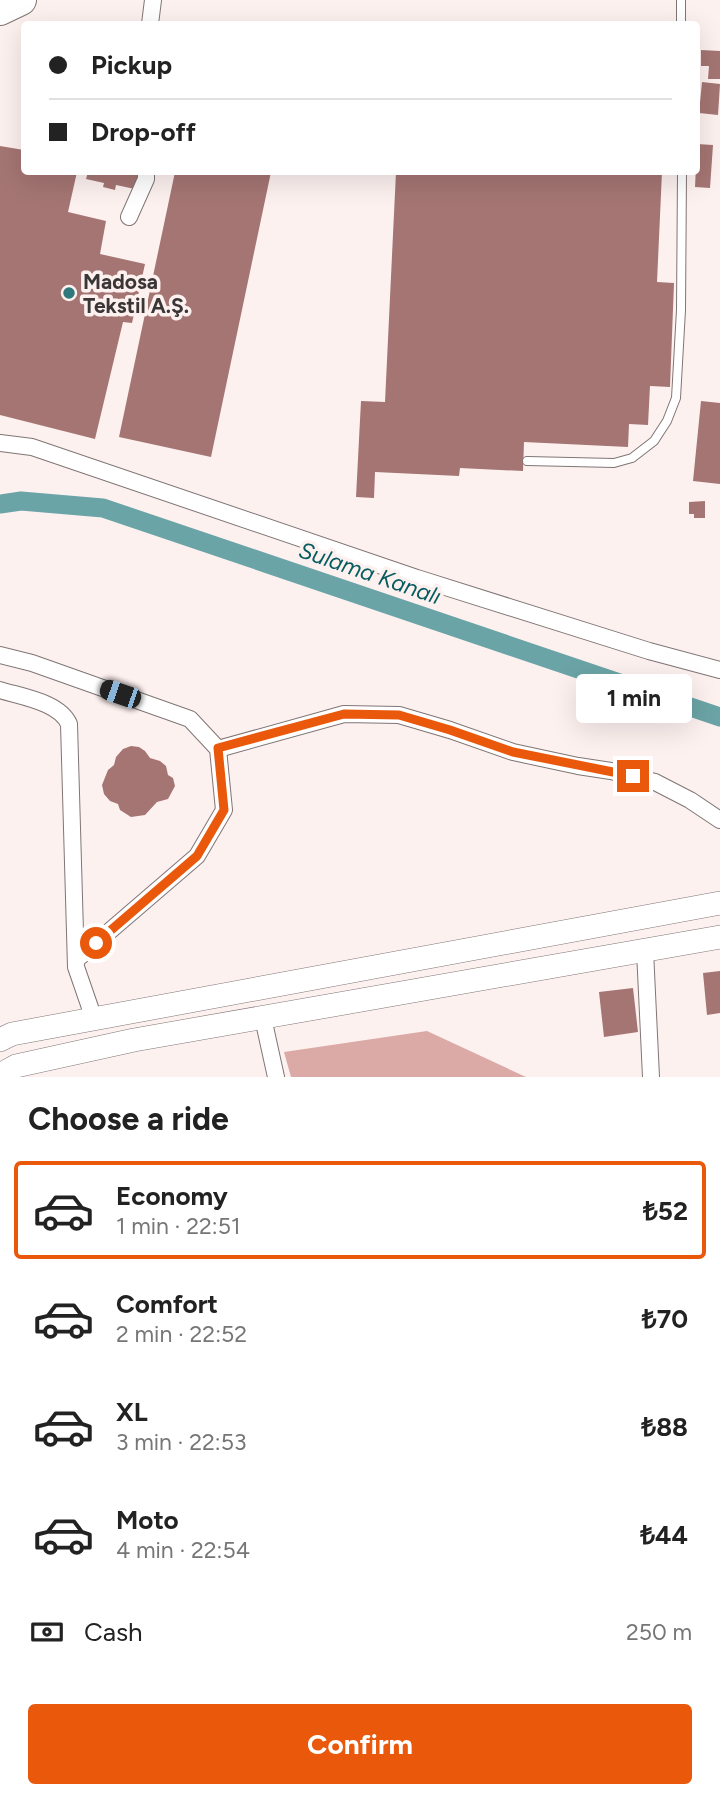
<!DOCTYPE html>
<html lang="en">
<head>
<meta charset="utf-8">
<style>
  :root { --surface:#fff; --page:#f6f6f6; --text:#222; --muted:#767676; --line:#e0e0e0; --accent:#ea580c }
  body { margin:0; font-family:Figtree,sans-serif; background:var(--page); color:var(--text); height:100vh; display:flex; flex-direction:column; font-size:26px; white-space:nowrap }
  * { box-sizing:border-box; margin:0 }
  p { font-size:23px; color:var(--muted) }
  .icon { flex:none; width:38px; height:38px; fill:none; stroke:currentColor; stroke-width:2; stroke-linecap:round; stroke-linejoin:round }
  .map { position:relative; height:1077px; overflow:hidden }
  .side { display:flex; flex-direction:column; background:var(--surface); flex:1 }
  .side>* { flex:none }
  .top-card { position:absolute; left:21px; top:21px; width:679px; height:154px; border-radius:7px; box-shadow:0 7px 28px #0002; display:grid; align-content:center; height:154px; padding:0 28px; background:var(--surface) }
  .end { position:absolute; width:32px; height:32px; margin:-16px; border:9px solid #ea580c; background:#fff; box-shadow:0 0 0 4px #fff }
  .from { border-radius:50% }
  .bubble { position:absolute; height:49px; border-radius:7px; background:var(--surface); box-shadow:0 7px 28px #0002; font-size:23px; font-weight:700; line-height:49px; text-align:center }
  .car { position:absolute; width:21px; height:42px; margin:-21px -10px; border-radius:9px; box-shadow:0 0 5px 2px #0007; background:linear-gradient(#222 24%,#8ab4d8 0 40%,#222 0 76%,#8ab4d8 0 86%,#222 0) }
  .top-card b { display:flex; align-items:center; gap:24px; height:66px; font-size:26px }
  .top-card b+b { border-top:2px solid var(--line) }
  .top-card i { width:18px; height:18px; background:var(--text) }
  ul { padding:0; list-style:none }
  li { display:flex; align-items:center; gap:21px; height:98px; margin:0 14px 10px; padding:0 14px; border:4px solid transparent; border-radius:7px }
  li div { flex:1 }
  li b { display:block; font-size:26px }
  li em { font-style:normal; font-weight:700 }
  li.current { border-color:var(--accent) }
  li>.icon { width:63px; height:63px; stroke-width:1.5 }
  h2 { padding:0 28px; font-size:32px; line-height:84px }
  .pay { display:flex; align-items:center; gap:18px; height:77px; padding:0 28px; font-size:26px }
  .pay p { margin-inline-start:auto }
  .cta { display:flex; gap:14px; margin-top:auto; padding:14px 28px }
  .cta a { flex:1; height:80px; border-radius:7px; background:var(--accent); color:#fff; font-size:28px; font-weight:700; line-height:80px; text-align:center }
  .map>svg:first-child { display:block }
</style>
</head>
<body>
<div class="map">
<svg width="720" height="1077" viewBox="0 0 720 1077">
  <rect width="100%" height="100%" fill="#fdf1f0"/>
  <path fill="#dba9a6" d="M427 1031 526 1077H291L284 1052Z"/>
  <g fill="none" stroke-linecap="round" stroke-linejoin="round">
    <path stroke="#6ba4a6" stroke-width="19" d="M0 504 21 501 103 508 720 717"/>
  </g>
  <path fill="#a47573" d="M701 50 720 51V79H708L709 66H701Z
    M702 82 720 84 718 115 699 113Z
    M697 144 713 145 710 188 695 187Z
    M0 146 24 150V172H77L68 212 106 221 100 254 145 264 132 323 123 322 95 439 0 415Z
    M88 172H133L132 174 138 175 135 189 116 185 115 190 103 187 104 183 86 179Z
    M175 172H271L211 457 119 437Z
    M396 172H662L657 282 674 283 670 387 650 386 648 425 629 424 628 447 524 442 523 471 460 468 459 476 375 472 374 498 356 497 361 401 385 402Z
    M701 401 720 403V484L693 481Z
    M705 501V518H694V514H689V502Z
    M131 746 139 747 145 751 150 758 160 761 166 766 168 775 173 778 175 786 168 799 157 802 145 815 131 817 120 810 118 804 110 801 104 794 102 785 108 770 114 765 116 757 123 749Z
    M720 971V1013L707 1015 703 973Z
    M633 988 638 1032 604 1037 599 992Z"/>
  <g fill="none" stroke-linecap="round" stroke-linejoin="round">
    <g stroke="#807575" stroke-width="10">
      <path id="lane" d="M681 24V0
        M527 461 614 463 632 458 654 441 667 421 676 398 681 310 682 172"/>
    </g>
    <g stroke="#807575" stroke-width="18">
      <path id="street" d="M150 24 153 0
        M129 217 146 179V172
        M0 443 32 447 417 578 649 651 720 670
        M0 655 32 663 190 719 218 749 224 810 197 856 76 960
        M0 690C22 697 59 702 69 724L76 967 94 1019
        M218 749 344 714 399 715 450 730 513 752 578 766 611 771 655 782 690 800 720 820
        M645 951 651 1077
        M263 1018 276 1077"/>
    </g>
    <g stroke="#807575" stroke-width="24">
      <path id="secondary" d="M0 1040 12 1034 720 903
        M0 1075 16 1066 134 1040 720 937"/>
    </g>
    <g stroke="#807575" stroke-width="32">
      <path id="highway" d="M0 10 21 0"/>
    </g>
    <use href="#lane" stroke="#fff" stroke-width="8"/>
    <use href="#street" stroke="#fff" stroke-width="16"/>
    <use href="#secondary" stroke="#fff" stroke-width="23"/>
    <use href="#highway" stroke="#fff" stroke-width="30"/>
  </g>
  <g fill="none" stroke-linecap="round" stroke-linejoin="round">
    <path stroke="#ea580c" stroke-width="9" d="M96 943 197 856 224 810 218 748 344 714 399 715 450 730 513 752 633 776"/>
  </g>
  <circle fill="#2f797c" stroke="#fdf1f0" stroke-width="2.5" cx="69" cy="293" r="7"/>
  <g text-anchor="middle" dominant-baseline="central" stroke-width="7" stroke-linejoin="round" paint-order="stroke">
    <g font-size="21" font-weight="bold" fill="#3a3635" stroke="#fdf1f0" text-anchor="start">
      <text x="83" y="281">Madosa<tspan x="83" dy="24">Tekstil A.Ş.</tspan></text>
    </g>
    <g font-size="23" font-style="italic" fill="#075c5f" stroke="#fdf1f0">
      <text transform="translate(370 573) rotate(19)">Sulama Kanalı</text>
    </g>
  </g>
</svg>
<i class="end from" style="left:96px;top:943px"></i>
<i class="end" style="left:633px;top:776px"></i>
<div class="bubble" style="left:576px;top:674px;width:116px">1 min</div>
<i class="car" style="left:120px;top:694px;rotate:289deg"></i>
<div class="top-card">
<b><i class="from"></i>Pickup</b>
<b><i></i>Drop-off</b>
</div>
</div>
<section class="side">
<h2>Choose a ride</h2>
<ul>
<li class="current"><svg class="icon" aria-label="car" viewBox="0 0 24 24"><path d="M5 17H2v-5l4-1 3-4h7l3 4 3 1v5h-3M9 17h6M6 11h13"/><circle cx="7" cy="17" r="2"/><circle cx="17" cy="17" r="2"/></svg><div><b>Economy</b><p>1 min · 22:51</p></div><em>₺52</em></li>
<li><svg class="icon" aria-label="car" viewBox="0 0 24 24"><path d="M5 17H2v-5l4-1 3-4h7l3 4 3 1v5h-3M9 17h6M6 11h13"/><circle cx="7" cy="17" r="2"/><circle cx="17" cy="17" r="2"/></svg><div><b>Comfort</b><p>2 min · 22:52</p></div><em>₺70</em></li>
<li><svg class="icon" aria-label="car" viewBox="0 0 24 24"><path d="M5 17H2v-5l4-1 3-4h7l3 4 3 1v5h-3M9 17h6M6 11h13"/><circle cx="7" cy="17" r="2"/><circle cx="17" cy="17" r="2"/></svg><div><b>XL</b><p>3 min · 22:53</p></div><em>₺88</em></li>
<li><svg class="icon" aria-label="car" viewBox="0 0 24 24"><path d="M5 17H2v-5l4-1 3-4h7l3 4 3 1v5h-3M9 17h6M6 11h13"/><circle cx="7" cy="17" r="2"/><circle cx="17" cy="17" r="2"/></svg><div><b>Moto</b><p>4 min · 22:54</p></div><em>₺44</em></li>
</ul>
<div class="pay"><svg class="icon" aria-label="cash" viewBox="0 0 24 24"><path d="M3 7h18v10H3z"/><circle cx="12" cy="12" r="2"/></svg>Cash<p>250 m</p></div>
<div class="cta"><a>Confirm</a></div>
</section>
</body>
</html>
